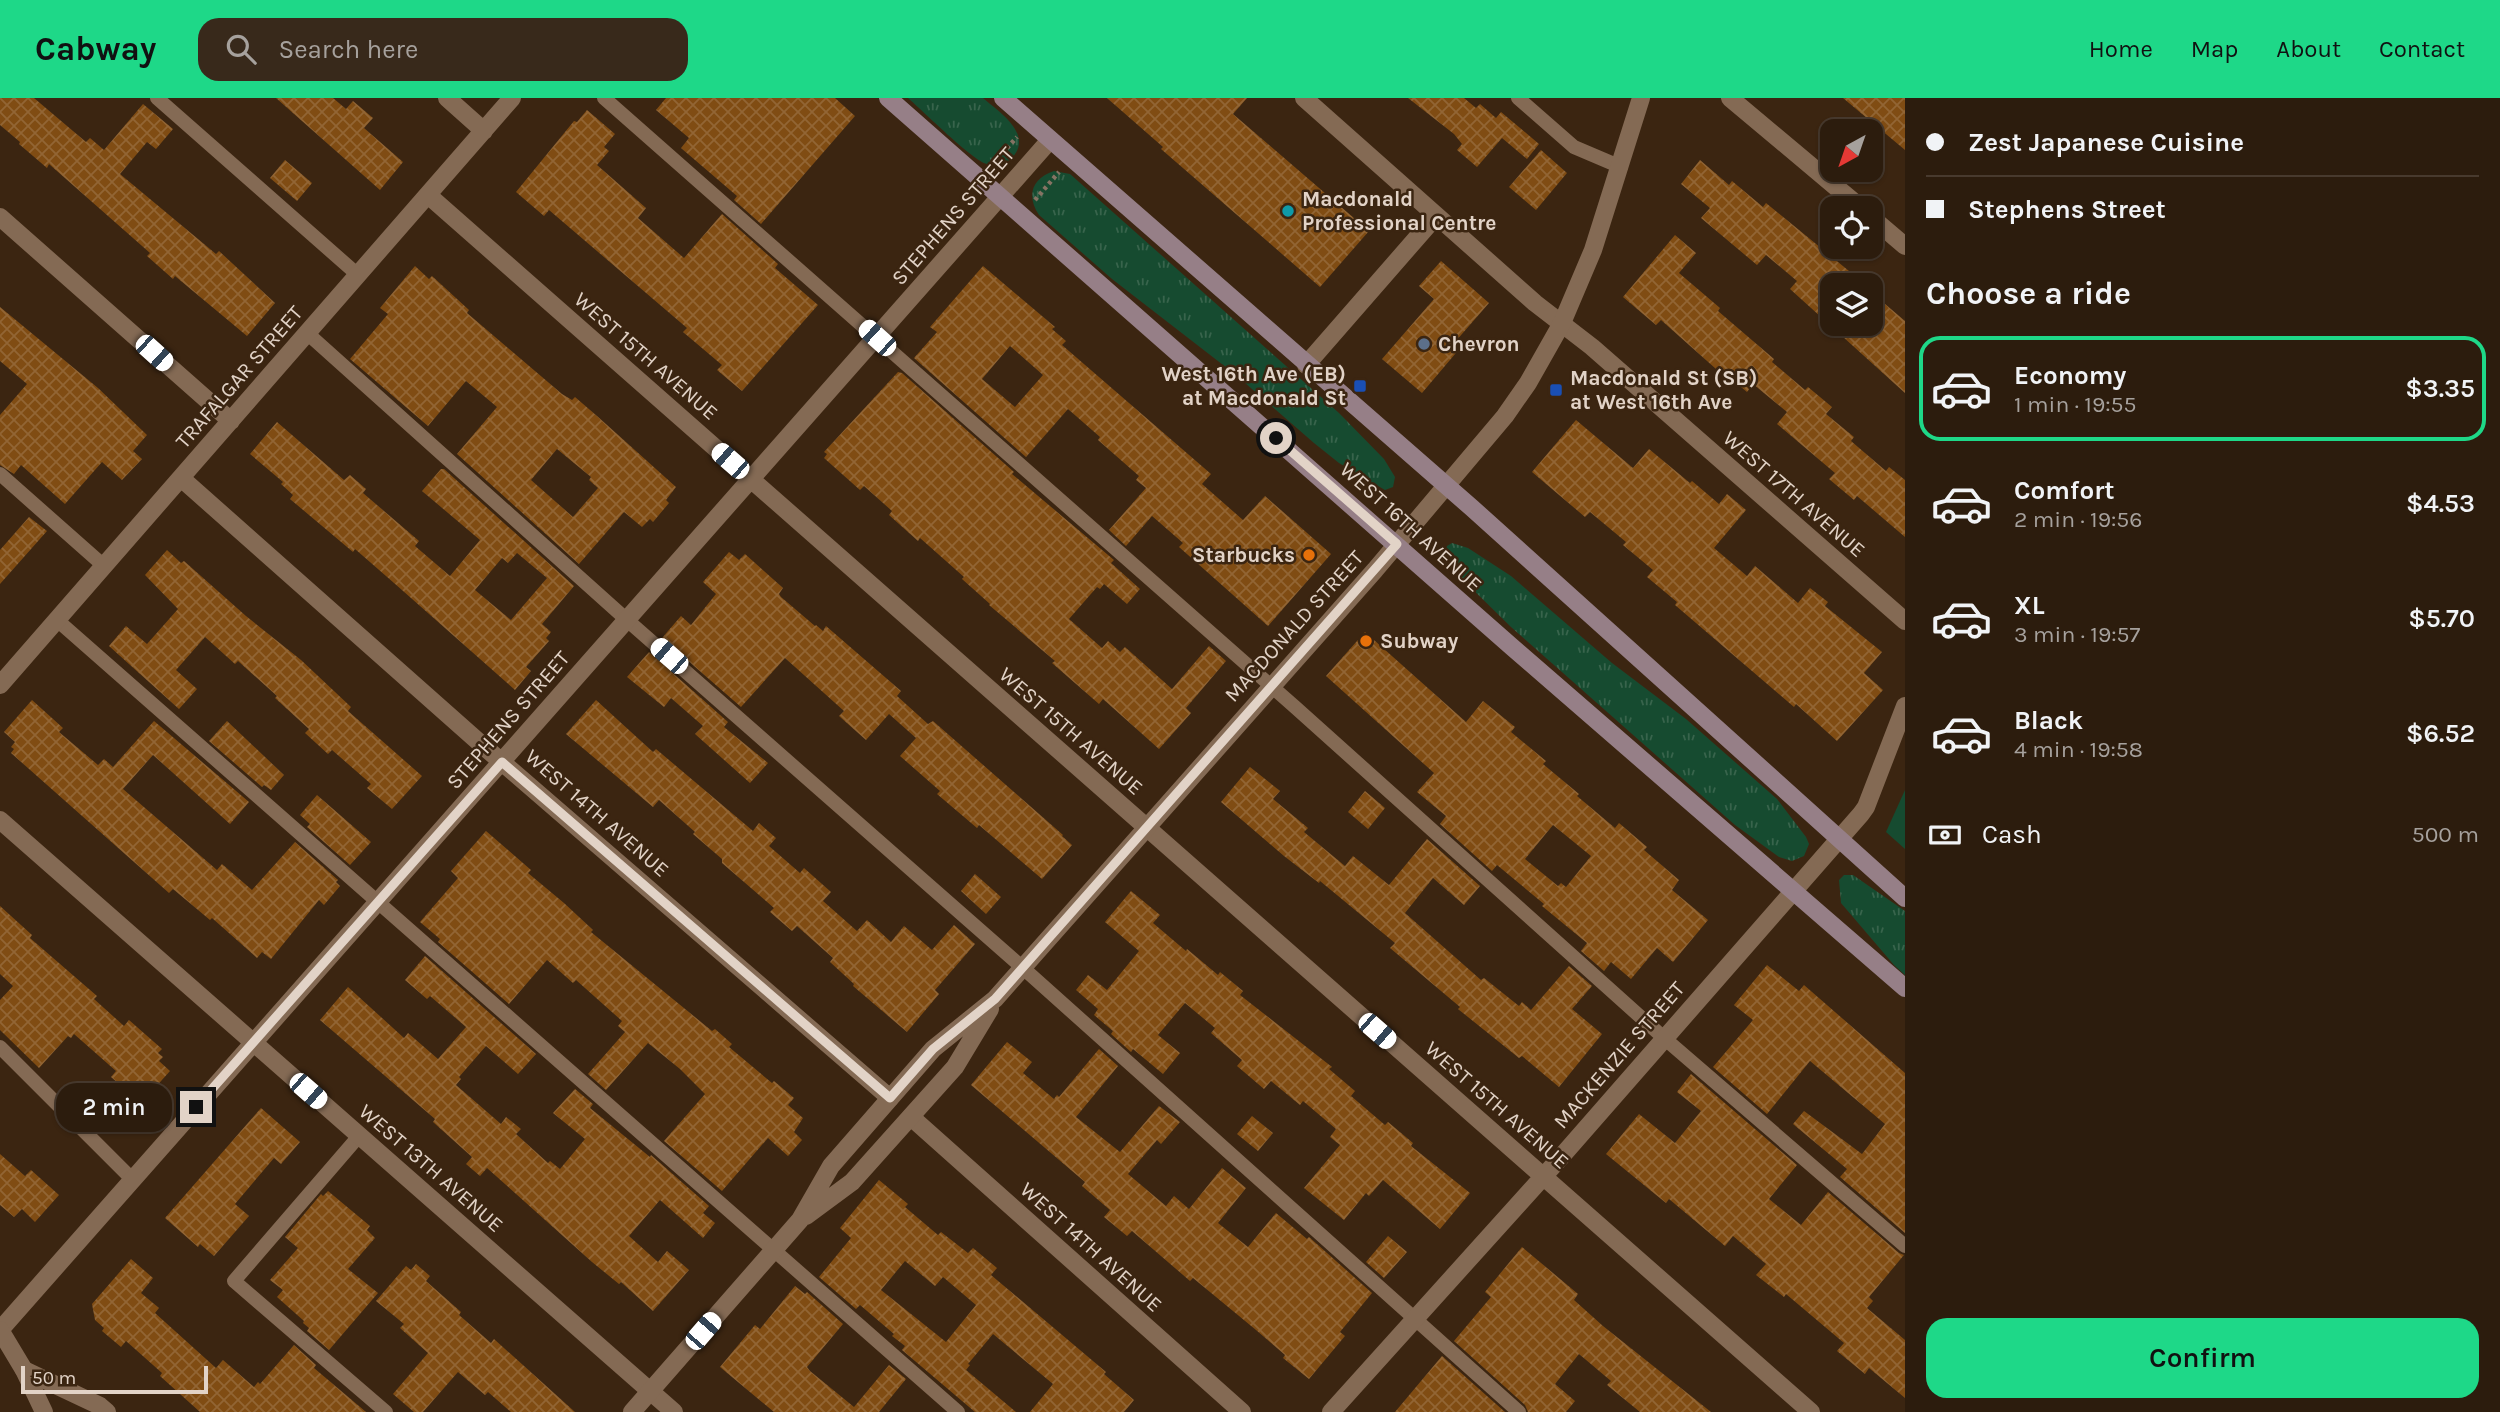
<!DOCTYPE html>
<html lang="en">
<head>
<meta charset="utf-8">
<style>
  :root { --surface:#2c1c0d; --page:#38291b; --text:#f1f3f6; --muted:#a6a19d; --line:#483a2e; --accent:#1ed888 }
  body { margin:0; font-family:Karla,sans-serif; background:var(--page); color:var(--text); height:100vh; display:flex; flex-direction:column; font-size:26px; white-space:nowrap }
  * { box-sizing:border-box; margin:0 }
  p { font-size:23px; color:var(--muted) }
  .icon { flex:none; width:38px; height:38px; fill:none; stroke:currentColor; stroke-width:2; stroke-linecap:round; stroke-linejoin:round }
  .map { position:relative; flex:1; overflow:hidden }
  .drawer { display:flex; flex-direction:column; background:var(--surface); width:595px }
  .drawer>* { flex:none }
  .banner { display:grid; align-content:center; height:154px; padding:0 21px; background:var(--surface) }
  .needle { width:46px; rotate:220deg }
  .tools { position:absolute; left:1820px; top:21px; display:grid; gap:14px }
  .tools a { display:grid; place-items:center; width:63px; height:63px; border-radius:14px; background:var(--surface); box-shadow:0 2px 5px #0004,0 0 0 2px var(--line); font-size:35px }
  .scale { position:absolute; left:21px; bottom:18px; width:187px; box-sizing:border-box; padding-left:7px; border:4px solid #e2d3c7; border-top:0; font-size:19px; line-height:24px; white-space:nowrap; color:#e2d3c7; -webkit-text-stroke:5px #3b2511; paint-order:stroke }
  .end { position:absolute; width:32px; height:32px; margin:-16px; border:9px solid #e2d3c7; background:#111; box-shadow:0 0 0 4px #111 }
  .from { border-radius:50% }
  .bubble { position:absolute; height:49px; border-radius:21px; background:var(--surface); box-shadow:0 2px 5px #0004,0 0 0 2px var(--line); font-size:23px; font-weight:600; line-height:49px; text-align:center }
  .car { position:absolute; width:21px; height:42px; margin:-21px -10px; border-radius:9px; box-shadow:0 0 5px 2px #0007; background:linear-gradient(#fff 24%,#345 0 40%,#fff 0 76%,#345 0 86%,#fff 0) }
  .banner b { display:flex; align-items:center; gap:24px; height:66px; font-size:26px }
  .banner b+b { border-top:2px solid var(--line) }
  .banner i { width:18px; height:18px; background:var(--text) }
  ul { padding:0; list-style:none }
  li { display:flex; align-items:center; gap:21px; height:105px; margin:0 14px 10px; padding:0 7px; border:4px solid transparent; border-radius:21px }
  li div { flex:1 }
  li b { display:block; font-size:26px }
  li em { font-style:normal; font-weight:600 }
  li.current { border-color:var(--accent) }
  li>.icon { width:63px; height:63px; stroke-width:1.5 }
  h2 { padding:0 21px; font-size:32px; line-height:84px }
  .pay { display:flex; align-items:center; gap:18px; height:77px; padding:0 21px; font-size:26px }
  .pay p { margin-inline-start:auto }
  .cta { display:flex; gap:14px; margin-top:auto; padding:14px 21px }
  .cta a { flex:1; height:80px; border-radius:21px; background:var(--accent); color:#111; font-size:28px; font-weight:600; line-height:80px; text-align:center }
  header { display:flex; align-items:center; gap:42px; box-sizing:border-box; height:98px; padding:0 35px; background:var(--accent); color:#111 }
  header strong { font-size:33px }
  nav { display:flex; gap:38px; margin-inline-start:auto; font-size:24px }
  .search { width:490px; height:63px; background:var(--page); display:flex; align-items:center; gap:18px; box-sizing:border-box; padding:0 24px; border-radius:21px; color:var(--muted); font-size:26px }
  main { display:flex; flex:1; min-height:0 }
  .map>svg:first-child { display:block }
</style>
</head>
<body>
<header>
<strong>Cabway</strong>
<div class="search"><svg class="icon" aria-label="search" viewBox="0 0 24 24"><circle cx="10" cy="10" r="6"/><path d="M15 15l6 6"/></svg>Search here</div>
<nav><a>Home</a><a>Map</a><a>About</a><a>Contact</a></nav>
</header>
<main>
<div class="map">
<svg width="1905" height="1314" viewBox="0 0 1905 1314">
  <defs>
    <pattern id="grass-tufts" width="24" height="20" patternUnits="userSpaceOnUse" patternTransform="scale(1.75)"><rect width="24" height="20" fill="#164b30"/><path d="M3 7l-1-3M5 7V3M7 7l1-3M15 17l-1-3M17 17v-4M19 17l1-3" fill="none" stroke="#38644c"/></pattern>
    <pattern id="building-cross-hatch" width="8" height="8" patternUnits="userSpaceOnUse" patternTransform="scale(1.75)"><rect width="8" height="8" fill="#804c13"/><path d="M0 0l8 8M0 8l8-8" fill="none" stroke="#926534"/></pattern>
  </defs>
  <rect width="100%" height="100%" fill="#3b2511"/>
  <path fill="url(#grass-tufts)" d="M908 0H983C999 14 1034 36 1012 60 1005 66 995 69 987 66 973 63 922 12 908 0Z
    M1054 73 1070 76 1339 315 1384 361 1395 379 1393 389 1385 392 1339 365 1314 345 1236 277 1112 181 1039 117C1026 98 1032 80 1054 73Z
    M1452 445 1468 450 1511 478 1612 565 1686 621 1777 701 1806 739 1809 746 1804 758 1792 763 1779 759 1735 727 1511 529 1457 476 1445 456 1447 448Z
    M1844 777H1853L1905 813V877L1894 867 1841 805 1839 782Z"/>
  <path fill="#164b30" d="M1905 692V751L1886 734Z"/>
  <path fill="url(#building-cross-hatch)" fill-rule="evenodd" d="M0 0H34L86 44 90 40 104 52 143 6 173 31 156 51 147 44 120 76 216 156 219 153 275 205 247 238 175 178 173 181 147 158 150 155 49 66 47 70 19 46 20 44 0 27Z
    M276 0H333L346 11 353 3 373 20 364 30 403 64 380 92Z
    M666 0H835L855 18 761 126 734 102 737 98 681 50 689 40 656 12Z
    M1107 0H1247L1233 16 1369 133 1320 189 1161 51 1163 49Z
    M1408 0H1464L1476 10 1480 6 1496 20 1501 14 1539 46 1527 61 1502 40 1477 69 1457 52 1462 46 1454 36Z
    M1843 0H1905V52Z
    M587 12 615 36 604 49 609 53 597 67 646 110 638 120 684 160 722 116 778 166 775 170 818 207 742 293 717 272 722 267 683 234 687 230 549 112 544 118 516 94 574 23 577 24Z
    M1541 52 1567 75 1536 112 1509 89Z
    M285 62 312 85 297 103 270 80Z
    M1700 62 1729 87 1732 83 1763 109 1766 105 1849 173 1847 175 1862 187H1832V226H1871V194L1905 223V295L1790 191 1797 183 1766 157 1757 167 1701 120 1710 110 1681 86Z
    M1675 137 1696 155 1679 175 1720 210 1718 213 1774 261 1772 264 1805 292 1808 289 1832 309 1826 316 1854 339 1851 343 1886 373 1889 369 1905 382V439L1857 398 1854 402 1829 381 1835 375 1777 326 1787 314 1753 286 1747 294 1717 269 1716 271 1661 222 1656 227 1623 199Z
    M1441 163 1489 205 1455 244 1461 249 1422 295 1382 261 1434 201 1419 188Z
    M415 168 429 181 432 178 469 212 467 215 562 296 572 302 575 299 597 318 676 389 666 402 669 405 653 424 650 421 642 429 624 414 579 466 457 356 497 309 466 283 428 328 350 261 388 216 380 210ZM557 351 591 379 589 382 598 390 573 419 531 382Z
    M983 168 1055 229 1052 231 1066 243 1062 247 1211 376 1202 386 1243 422 1265 398 1331 456 1268 528 1179 449 1183 445 1152 418 1126 448 1109 432 1146 390 1136 382 1139 378 1098 342 1100 339 1068 311 1026 359 914 260 937 234 930 229ZM1010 248 1043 277 1015 309 982 281Z
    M0 209 98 290 147 337 133 353 142 361 122 382 102 364 65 406 21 367 14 376 0 367V317L27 286 0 263Z
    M898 274 902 275 1014 374 1012 376 1114 462 1111 465 1140 491 1127 506 1104 486 1100 491 1097 489 1069 521 1102 550 1108 543 1120 554 1125 549 1172 591 1209 548 1226 563 1186 610 1191 615 1159 651 1103 601 1099 606 1052 565 1055 563 989 507 990 506 962 481 964 479 920 440 918 443 889 417 892 413 864 388 860 392 824 360 827 356 824 354Z
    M1576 322 1633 370 1649 351 1690 385 1692 383 1719 406 1727 396 1746 412 1714 450 1747 478 1755 468 1798 505 1810 490 1828 504 1825 508 1882 554 1864 575 1883 592 1837 643 1796 606 1794 609 1675 507 1677 504 1647 479 1653 472 1623 447 1626 444 1590 414 1585 419 1532 374Z
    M277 324 344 382 350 377 366 391 363 395 419 443 415 448 450 478 480 442 422 393 441 371H444L574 488 542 526 551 534 546 540 549 543 526 569 531 573 515 592 394 485 355 451 353 454 290 401 293 397 281 386 283 384 250 356ZM517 455 547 480 511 522 475 492 502 460 508 465Z
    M29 419 47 433 0 486V452Z
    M167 452 181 465 184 463 246 518 301 562 351 609 348 613 422 678 392 711 367 690 371 686 332 652 328 656 305 635 309 631 275 600 277 598 238 563 235 566 205 539 176 572 197 591 179 611 109 548 126 528 147 546 178 511 145 477Z
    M729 454 739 462 745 456 783 490 779 496 781 499 815 528 816 527 823 533 826 528 901 593 897 598 928 626 933 623 1063 737 1062 738 1072 747 1042 781 979 727 977 730 937 696 940 693 900 658 916 640 889 616 866 642 839 618 844 613 785 560 741 609 662 540 681 518 691 527 716 496 703 484Z
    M1365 534 1466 624 1483 603 1515 629 1511 634 1546 663 1543 666 1579 696 1577 698 1615 730 1619 725 1647 749 1644 752 1679 782 1672 792 1708 822 1673 864 1657 850 1631 881 1611 864 1604 873 1581 853 1587 845 1542 808 1544 806 1497 767 1492 773 1440 726 1446 718 1417 694 1434 675 1326 578ZM1553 727 1591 758 1566 789 1561 785 1558 788 1525 761Z
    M649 554 728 624 724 629 768 665 750 685 695 636 703 628 671 600 664 609 627 579Z
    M32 602 63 630 59 634 98 667 104 661 113 669 154 623 249 704 230 726 153 657 123 691 217 772 222 766 252 792 295 744 338 782 336 784 340 788 324 807 319 802 271 861 262 854 257 860 212 820 210 822 173 791 169 795 11 655 14 651 11 649 15 644 4 634Z
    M596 602 653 654 656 651 753 733 759 725 776 740 769 748 800 775 804 770 831 794 823 803 857 833 867 822 891 844 904 828 932 852 954 827 975 846 935 892 939 896 907 934 853 888 854 886 830 864 833 860 797 828 792 833 770 814 774 810 722 765V761L693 736 695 734 659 702 653 709 566 636Z
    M227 623 284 677 271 692 264 687 262 689 209 643Z
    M1250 669 1280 693 1273 701 1308 730 1304 734 1345 768 1353 758 1389 787 1427 741 1480 788 1464 807 1433 780 1405 815 1481 882 1484 880 1519 908 1522 904 1531 912 1569 868 1592 888 1572 911 1602 936 1559 989 1522 958 1519 960 1458 911 1460 909 1390 850 1395 845 1320 783 1319 785 1284 758 1221 704Z
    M1365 693 1385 710 1368 731 1348 714Z
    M317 697 371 744 350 767 307 729 310 726 300 717Z
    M486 733 531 772 528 775 564 805 593 832 591 834 712 933 715 931 732 946 729 949 772 985 774 983 794 1000 788 1007 803 1020 794 1034 802 1042 788 1058 768 1040 722 1093 664 1043 705 996 680 971 648 945 606 992 588 976 625 934 618 928 622 923 576 882 573 885 547 862 509 906 438 844 440 841 420 824 458 780 451 773Z
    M975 776 1001 799 986 816 961 793Z
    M1131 793 1160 817 1153 825 1186 853 1187 851 1218 877 1220 874 1243 893 1240 897 1332 969 1329 971 1355 993 1351 998 1385 1027 1388 1024 1413 1045 1411 1048 1470 1095 1440 1131 1383 1082 1369 1098 1366 1095 1344 1122 1304 1090 1340 1047 1330 1039 1336 1031 1303 1003 1300 1007 1271 983 1264 991 1237 968 1242 962 1211 935 1215 930 1185 905 1158 937 1180 955 1163 976 1133 951 1131 954 1111 936 1113 933 1094 917 1098 911 1076 892 1088 877 1107 892 1139 853 1105 824Z
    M0 808 32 837 30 840 97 898 94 901 124 928 129 922 162 951 158 955 163 959 159 963 170 973 136 1011 113 990 118 985 111 979 116 973 74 936 71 940 68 938 39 970 0 932V902L13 888 0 876Z
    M425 858 536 956 518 976 486 948 459 979 461 981 456 987 501 1026 506 1019 521 1031 516 1036 548 1065 550 1063 560 1071 585 1041 553 1015 575 991 593 1006 590 1010 650 1059 651 1057 709 1108 703 1115 715 1125 703 1140 660 1102 629 1138 658 1164 667 1153 689 1172 653 1213 621 1184 619 1186 592 1164 487 1070 480 1078 466 1066 472 1059 433 1024 435 1021 320 922 348 889 404 940 408 935 438 961 466 929 430 898 427 901 405 882Z
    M1767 867 1799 893 1804 887 1905 975V1135L1840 1079 1847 1071 1793 1026 1804 1013 1862 1056 1885 1026 1810 963 1767 1016 1713 969 1753 922 1734 907Z
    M1007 944 1032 964 1023 975 1054 1001 1057 997 1059 999 1099 951 1118 968 1076 1019 1120 1054 1159 1008 1180 1024 1161 1046 1157 1042 1128 1076 1166 1108 1174 1098 1189 1111 1222 1070 1246 1090 1218 1125 1248 1149 1276 1115 1307 1141 1309 1139 1372 1195 1340 1234 1345 1238 1309 1281 1283 1260 1285 1257 1256 1232 1193 1180 1190 1183 1132 1133 1127 1138 1104 1119 1110 1112 1082 1088 1085 1084 971 987Z
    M1691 976 1797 1067 1769 1101 1801 1127 1828 1094 1899 1155 1904 1157 1869 1199 1873 1203 1867 1210 1905 1242V1300L1869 1270 1865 1276 1837 1253 1844 1245 1786 1196 1784 1199 1756 1177 1766 1166 1733 1138 1725 1148 1669 1101 1666 1105 1606 1056 1639 1016 1675 1045 1701 1013 1677 994Z
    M261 1010 300 1044 281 1066 274 1060 235 1106 249 1118 214 1158 200 1146 198 1149 165 1120Z
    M1252 1018 1273 1035 1258 1053 1237 1036Z
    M0 1056 25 1078 31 1072 59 1097 35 1124 22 1111 14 1119 0 1107Z
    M879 1082 908 1106 905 1109 938 1137 941 1134 968 1155 973 1150 997 1170 991 1177 1106 1274 1104 1276 1134 1302 1124 1314H1030L1053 1286 993 1236 968 1266 970 1267 966 1272 1016 1314H975L902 1252 905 1248 892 1238 894 1236 860 1207 856 1211 819 1179 851 1140 840 1130ZM905 1163 935 1188 943 1179 976 1207 946 1244 881 1192Z
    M328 1093 370 1128 367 1132 375 1140 348 1171 378 1195 329 1252 307 1233 309 1230 303 1225 304 1223 277 1199 283 1192 270 1182 298 1150 285 1139 321 1096 323 1098Z
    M1388 1138 1407 1154 1384 1180 1366 1164Z
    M1522 1149 1578 1196 1574 1202 1603 1228 1711 1314H1640L1607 1287 1611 1283 1579 1256 1555 1286 1575 1303 1566 1314H1528L1525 1307 1454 1243 1491 1199 1485 1194Z
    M131 1161 153 1180 141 1195 159 1210 155 1215 216 1270 223 1262 254 1289 258 1284 260 1286 294 1247 316 1267 314 1270 366 1314H200L160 1278 162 1275 126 1243 121 1249 102 1233 104 1230 95 1222 92 1206Z
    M416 1166 430 1178 426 1183 461 1214 459 1217 491 1245 494 1241 575 1314H511L488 1294 485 1297 458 1274 423 1314H414L393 1296 428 1255 400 1230 404 1226 376 1203 406 1168 411 1172Z
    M795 1188 805 1196 807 1194 843 1226 807 1269 810 1273 854 1309 889 1267 906 1281 879 1314H774L720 1269 755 1227 760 1231Z
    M1442 1258 1505 1314H1395Z"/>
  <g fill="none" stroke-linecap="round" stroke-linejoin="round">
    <path stroke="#867363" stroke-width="4.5" stroke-dasharray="3.5 3.5" stroke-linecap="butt" d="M993 66 1017 39
      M1035 102 1059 74"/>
    <path stroke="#846a54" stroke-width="14" d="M157 0 358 177
      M604 0 1295 609 1664 940 1905 1148
      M1518 0 1574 49 1621 69
      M307 235 627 522 1023 870 1519 1314
      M0 376 104 468
      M57 522 958 1314
      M0 949 132 1081
      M359 1038 234 1183 386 1314"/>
    <path stroke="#846a54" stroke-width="18" d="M447 0 484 33
      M1304 0 1535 205 1592 249 1905 523
      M1730 0 1861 110
      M428 97 1811 1314
      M0 119 231 323
      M1871 119 1905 148
      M1306 267 1436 118
      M181 380 481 646 890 1000
      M0 587 512 0
      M0 722 674 1314
      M911 1019 1242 1314
      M0 1232 1050 42
      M24 1272 100 1308 107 1314
      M1331 1314 1561 1059 1861 716 1866 709 1905 608"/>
    <path stroke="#846a54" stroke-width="18" d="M806 1118 852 1084 955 969 990 911
      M0 1232 24 1272 44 1314
      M632 1314 800 1122 831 1068 933 951 995 901 1375 472 1505 318 1528 285 1562 225 1593 152 1641 0"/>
    <path stroke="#967f87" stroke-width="18" d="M888 0 1512 549 1905 890
      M1003 0 1472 410 1905 800"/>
  </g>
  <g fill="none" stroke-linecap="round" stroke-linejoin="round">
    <path stroke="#e2d3c7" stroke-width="9" d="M196 1009 502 664 890 1000 933 951 995 901 1397 446 1276 340"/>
  </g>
  <circle fill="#0f9aa8" stroke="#3b2511" stroke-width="2.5" cx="1288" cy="113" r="7"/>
  <circle fill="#5c6f8a" stroke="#3b2511" stroke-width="2.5" cx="1424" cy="246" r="7"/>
  <g fill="#1a4fb4" stroke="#3b2511" stroke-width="2.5">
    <rect x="1353" y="281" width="14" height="14" rx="3.5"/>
    <rect x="1549" y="285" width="14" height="14" rx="3.5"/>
  </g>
  <g fill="#e8710a" stroke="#3b2511" stroke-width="2.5">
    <circle cx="1309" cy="457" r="7"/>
    <circle cx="1366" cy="543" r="7"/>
  </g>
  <g text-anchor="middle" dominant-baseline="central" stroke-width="5" stroke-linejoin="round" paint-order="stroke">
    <g font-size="21" font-weight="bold" fill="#e2d3c7" stroke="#3b2511" text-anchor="start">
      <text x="1302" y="101">Macdonald<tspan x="1302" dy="24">Professional Centre</tspan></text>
      <text x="1438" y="246">Chevron</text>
      <text x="1346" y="276" text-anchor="end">West 16th Ave (EB)<tspan x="1346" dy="24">at Macdonald St</tspan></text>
      <text x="1570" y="280">Macdonald St (SB)<tspan x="1570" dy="24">at West 16th Ave</tspan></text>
      <text x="1295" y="457" text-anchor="end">Starbucks</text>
      <text x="1380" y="543">Subway</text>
    </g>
    <g font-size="21" fill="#e2d3c7" stroke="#3b2511">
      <text transform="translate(953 118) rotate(-49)">STEPHENS STREET</text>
      <text transform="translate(646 258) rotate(41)">WEST 15TH AVENUE</text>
      <text transform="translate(239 279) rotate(-49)">TRAFALGAR STREET</text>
      <text transform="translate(1794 396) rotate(41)">WEST 17TH AVENUE</text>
      <text transform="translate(1411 429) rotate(42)">WEST 16TH AVENUE</text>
      <text transform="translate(1294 528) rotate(-48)">MACDONALD STREET</text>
      <text transform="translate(508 622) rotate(-49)">STEPHENS STREET</text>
      <text transform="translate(1071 633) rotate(41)">WEST 15TH AVENUE</text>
      <text transform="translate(597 715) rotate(41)">WEST 14TH AVENUE</text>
      <text transform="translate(1619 957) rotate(-49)">MACKENZIE STREET</text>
      <text transform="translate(1497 1007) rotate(41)">WEST 15TH AVENUE</text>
      <text transform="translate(431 1070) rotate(41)">WEST 13TH AVENUE</text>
      <text transform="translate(1091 1149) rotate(42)">WEST 14TH AVENUE</text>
    </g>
  </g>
</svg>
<div class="tools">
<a><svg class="needle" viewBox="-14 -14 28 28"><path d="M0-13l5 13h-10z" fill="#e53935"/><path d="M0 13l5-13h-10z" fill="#a6a19d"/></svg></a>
<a><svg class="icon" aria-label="locate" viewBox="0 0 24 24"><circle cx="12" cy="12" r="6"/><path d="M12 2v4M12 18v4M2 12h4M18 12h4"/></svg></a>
<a><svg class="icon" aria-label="layers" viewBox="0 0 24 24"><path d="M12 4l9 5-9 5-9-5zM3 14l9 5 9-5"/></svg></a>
</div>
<div class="scale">50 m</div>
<i class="end from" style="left:1276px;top:340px"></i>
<i class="end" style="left:196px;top:1009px"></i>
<div class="bubble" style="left:56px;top:985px;width:116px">2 min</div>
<i class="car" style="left:877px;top:240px;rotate:312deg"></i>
<i class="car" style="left:154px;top:255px;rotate:132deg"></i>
<i class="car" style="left:730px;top:363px;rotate:311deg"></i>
<i class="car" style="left:669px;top:558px;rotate:311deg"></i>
<i class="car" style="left:1377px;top:933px;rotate:131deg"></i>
<i class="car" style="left:308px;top:993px;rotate:131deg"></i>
<i class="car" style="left:703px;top:1233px;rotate:41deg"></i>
</div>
<section class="drawer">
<div class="banner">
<b><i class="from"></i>Zest Japanese Cuisine</b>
<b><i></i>Stephens Street</b>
</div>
<h2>Choose a ride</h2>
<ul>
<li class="current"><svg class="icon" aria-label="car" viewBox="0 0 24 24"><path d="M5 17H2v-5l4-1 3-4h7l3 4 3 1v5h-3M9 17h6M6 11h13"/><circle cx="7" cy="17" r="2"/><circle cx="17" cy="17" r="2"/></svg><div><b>Economy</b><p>1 min · 19:55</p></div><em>$3.35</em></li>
<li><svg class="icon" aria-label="car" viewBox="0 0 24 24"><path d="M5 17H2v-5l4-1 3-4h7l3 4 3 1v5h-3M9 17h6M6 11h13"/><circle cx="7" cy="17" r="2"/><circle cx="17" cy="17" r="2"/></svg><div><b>Comfort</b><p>2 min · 19:56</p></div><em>$4.53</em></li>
<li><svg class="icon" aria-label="car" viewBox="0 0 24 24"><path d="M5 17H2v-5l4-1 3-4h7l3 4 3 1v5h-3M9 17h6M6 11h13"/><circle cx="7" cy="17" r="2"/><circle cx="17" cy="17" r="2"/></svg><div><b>XL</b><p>3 min · 19:57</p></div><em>$5.70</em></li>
<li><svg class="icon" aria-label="car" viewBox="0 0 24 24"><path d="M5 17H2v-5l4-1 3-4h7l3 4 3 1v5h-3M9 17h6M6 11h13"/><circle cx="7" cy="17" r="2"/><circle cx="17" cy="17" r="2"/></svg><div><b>Black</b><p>4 min · 19:58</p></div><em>$6.52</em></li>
</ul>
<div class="pay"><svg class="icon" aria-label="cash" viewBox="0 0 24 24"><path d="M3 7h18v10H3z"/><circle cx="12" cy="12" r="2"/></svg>Cash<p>500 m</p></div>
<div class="cta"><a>Confirm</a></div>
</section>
</main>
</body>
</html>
